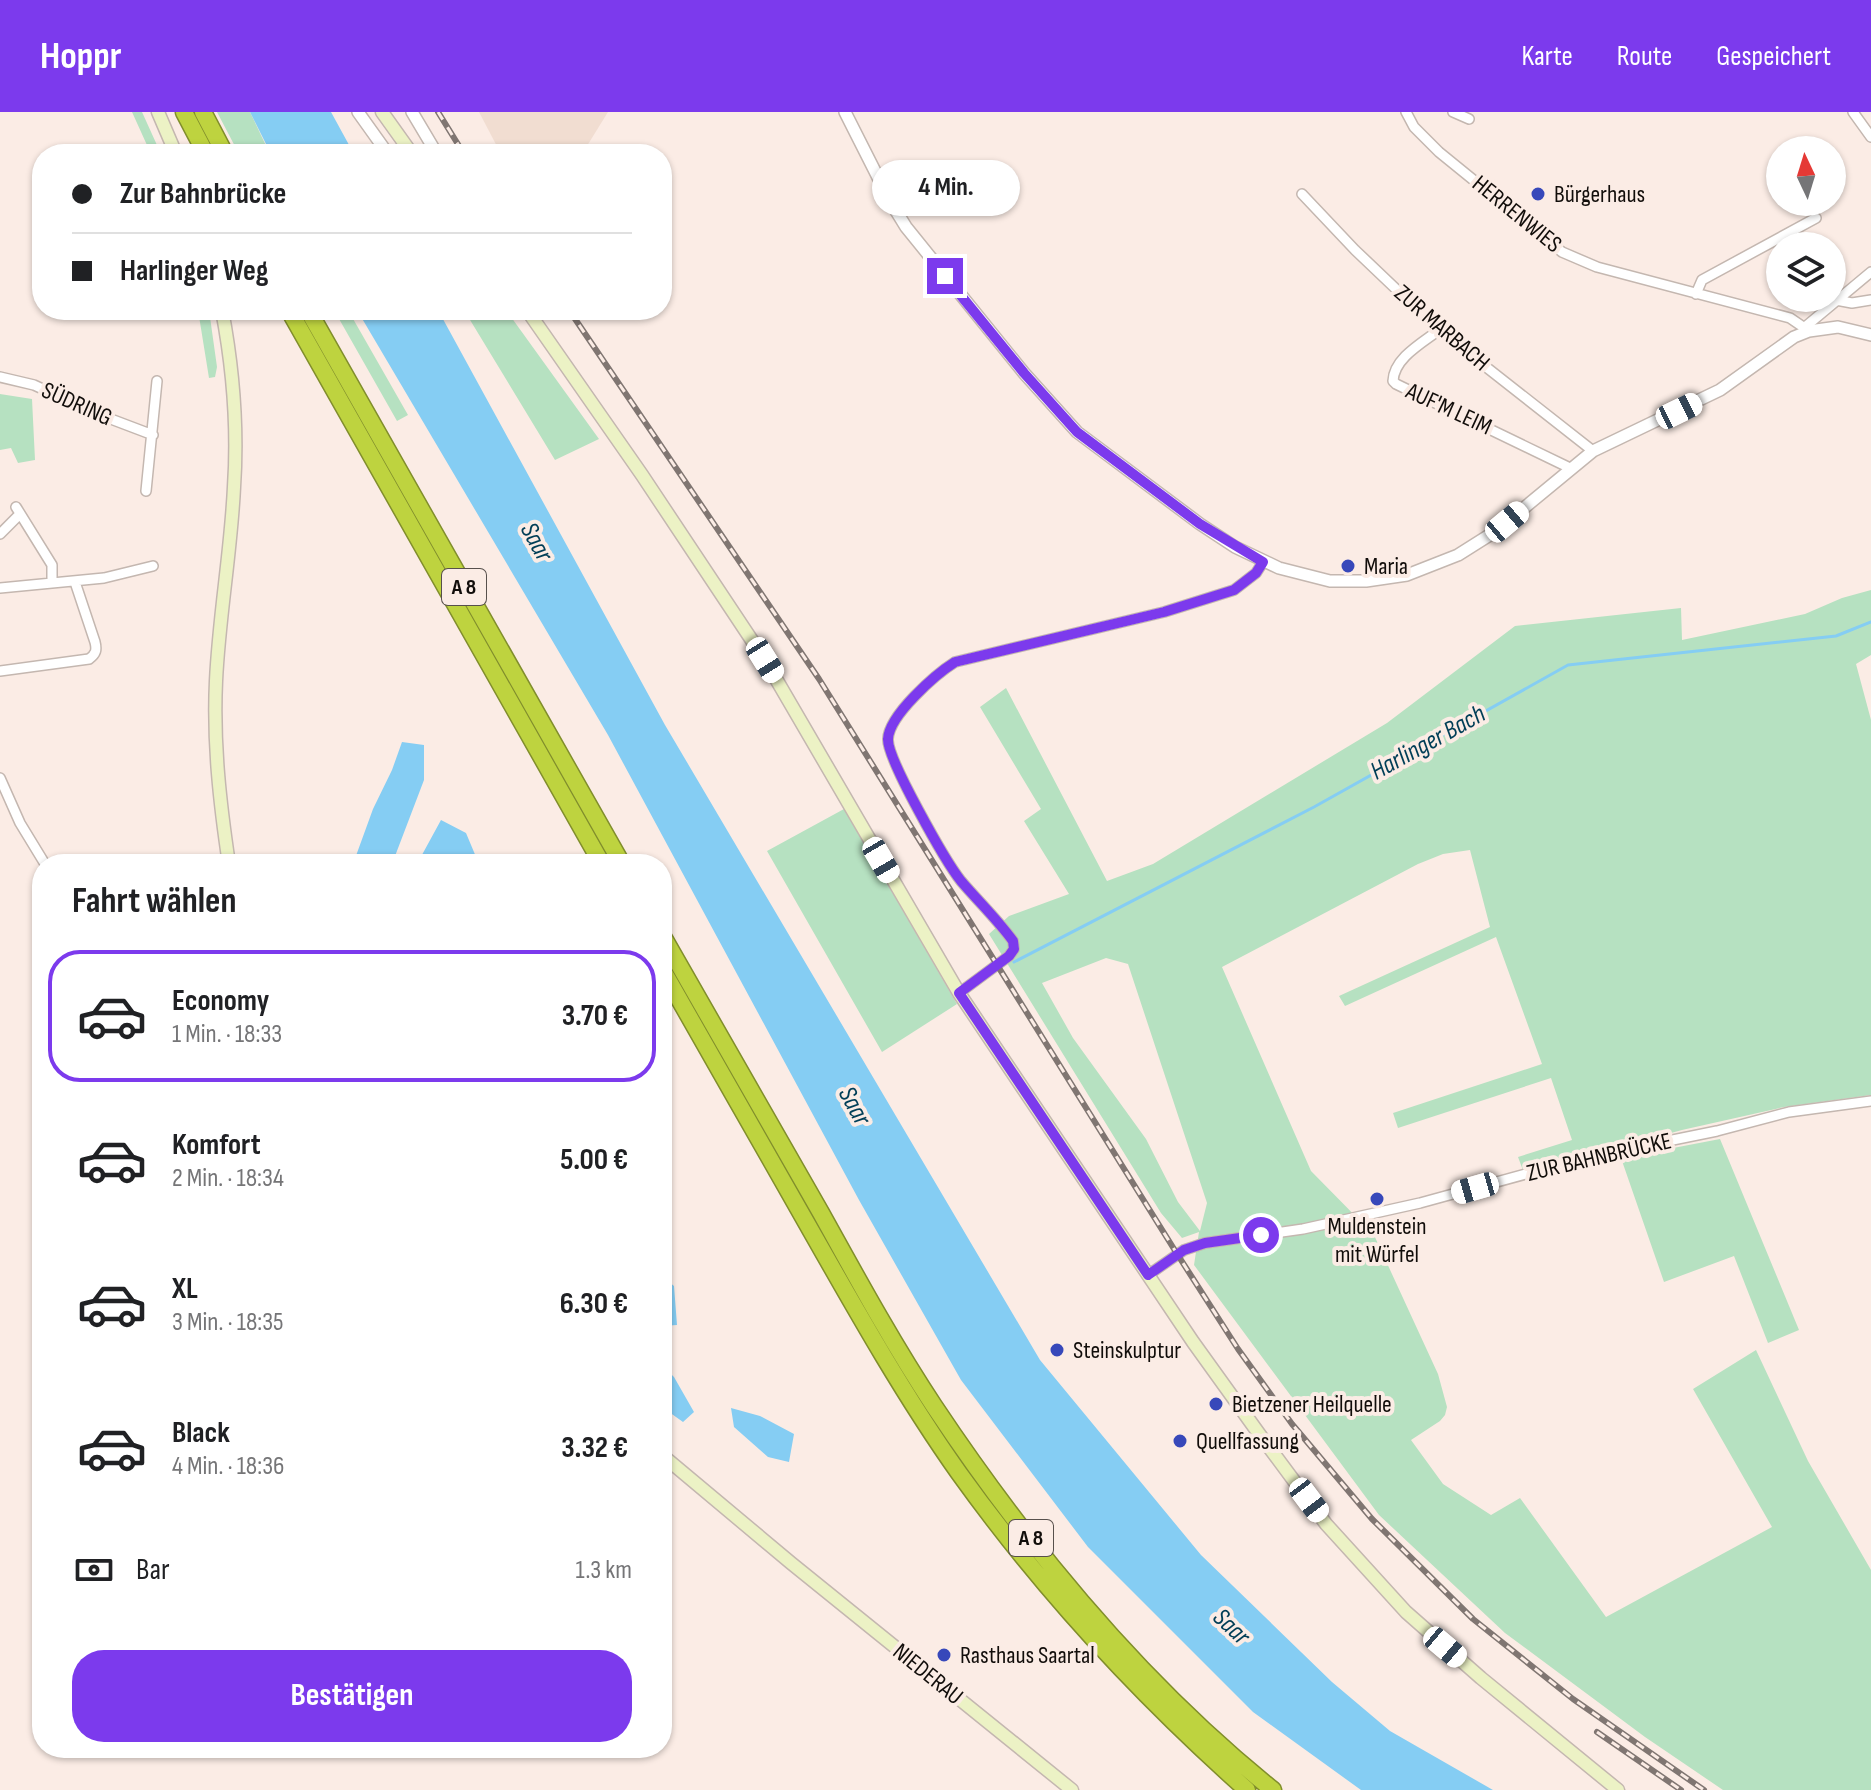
<!DOCTYPE html>
<html lang="de">
<head>
<meta charset="utf-8">
<style>
  :root { --surface:#fff; --page:#f2f2f2; --text:#202124; --muted:#757577; --line:#e0e0e0; --accent:#7c3aed }
  body { margin:0; font-family:"Sofia Sans Condensed",sans-serif; background:var(--page); color:var(--text); height:100vh; display:flex; flex-direction:column; font-size:30px; white-space:nowrap }
  * { box-sizing:border-box; margin:0 }
  p { font-size:26px; color:var(--muted) }
  .icon { flex:none; width:44px; height:44px; fill:none; stroke:currentColor; stroke-width:2; stroke-linecap:round; stroke-linejoin:round }
  .map { position:relative; flex:1; overflow:hidden }
  .details { position:absolute; left:32px; top:742px; width:640px; height:904px; display:flex; flex-direction:column; background:var(--surface); border-radius:32px; box-shadow:0 2px 6px #0004 }
  .details>* { flex:none }
  .hud { position:absolute; left:32px; top:32px; width:640px; height:176px; border-radius:32px; box-shadow:0 2px 6px #0004; display:grid; align-content:center; height:176px; padding:0 40px; background:var(--surface) }
  .needle { width:52px; rotate:356deg }
  .buttons { position:absolute; left:1766px; top:24px; display:grid; gap:16px }
  .buttons a { display:grid; place-items:center; width:80px; height:80px; border-radius:50%; background:var(--surface); box-shadow:0 2px 6px #0004; font-size:40px }
  .end { position:absolute; width:36px; height:36px; margin:-18px; border:10px solid #7c3aed; background:#fff; box-shadow:0 0 0 4px #fff }
  .from { border-radius:50% }
  .bubble { position:absolute; height:56px; border-radius:28px; background:var(--surface); box-shadow:0 2px 6px #0004; font-size:26px; font-weight:700; line-height:56px; text-align:center }
  .car { position:absolute; width:24px; height:48px; margin:-24px -12px; border-radius:10px; box-shadow:0 0 6px 2px #0007; background:linear-gradient(#fff 24%,#345 0 40%,#fff 0 76%,#345 0 86%,#fff 0) }
  .hud b { display:flex; align-items:center; gap:28px; height:76px; font-size:30px }
  .hud b+b { border-top:2px solid var(--line) }
  .hud i { width:20px; height:20px; background:var(--text) }
  ul { padding:0; list-style:none }
  li { display:flex; align-items:center; gap:24px; height:132px; margin:0 16px 12px; padding:0 24px; border:4px solid transparent; border-radius:32px }
  li div { flex:1 }
  li b { display:block; font-size:30px }
  li em { font-style:normal; font-weight:700 }
  li.active { border-color:var(--accent) }
  li>.icon { width:72px; height:72px; stroke-width:1.5 }
  h2 { padding:0 40px; font-size:36px; line-height:96px }
  .pay { display:flex; align-items:center; gap:20px; height:88px; padding:0 40px; font-size:30px }
  .pay p { margin-inline-start:auto }
  .button { display:flex; gap:16px; margin-top:auto; padding:16px 40px }
  .button a { flex:1; height:92px; border-radius:32px; background:var(--accent); color:#fff; font-size:32px; font-weight:700; line-height:92px; text-align:center }
  header { display:flex; align-items:center; gap:48px; box-sizing:border-box; height:112px; padding:0 40px; background:var(--accent); color:#fff }
  header strong { font-size:38px }
  nav { display:flex; gap:44px; margin-inline-start:auto; font-size:28px }
  .map>svg:first-child { display:block }
</style>
</head>
<body>
<header>
<strong>Hoppr</strong>
<nav><a>Karte</a><a>Route</a><a>Gespeichert</a></nav>
</header>
<div class="map">
<svg width="1871" height="1678" viewBox="0 0 1871 1678">
  <rect width="100%" height="100%" fill="#fbece5"/>
  <path fill="#f1ddd1" d="M479 0H608L582 42H501Z"/>
  <path fill="#b6e1c1" fill-rule="evenodd" d="M132 0H142L161 42H151Z
    M217 0H250L270 42H239Z
    M198 198H209L217 255 215 265 209 266Z
    M334 198H348L408 303 397 309Z
    M464 198H506L599 327 555 348Z
    M0 282 32 287 35 348 18 351 11 336 0 338Z
    M1871 478V543L1856 552 1871 608V983L1784 995 1682 1018 1524 1061 1518 1045 1572 1028 1551 966 1398 1016 1393 1001 1542 952 1496 825 1345 894 1339 884 1490 815 1470 738 1443 742 1418 752 1222 855 1311 1059 1374 1123 1438 1262 1447 1295 1445 1303 1440 1309 1411 1328 1443 1372 1491 1403 1520 1386 1606 1505 1772 1415 1693 1277 1756 1238 1808 1349 1871 1458V1678H1723L1645 1625 1505 1521 1379 1403 1194 1153 1199 1120 1182 1126 1161 1101 989 822 1009 804 1069 782 1024 709 1041 697 980 595 1006 576 1107 769 1153 752 1387 611 1515 514 1681 496 1682 528 1805 502 1842 486ZM1106 846 1128 852 1207 1091 1200 1119 1178 1090 1146 1027 1073 926 1042 871Z
    M844 697 957 892 882 940 767 739Z
    M1720 1027 1799 1218 1768 1231 1734 1144 1664 1170 1621 1046Z"/>
  <path fill="#85cdf3" d="M250 0H331L354 42H271Z
    M357 198H438L665 613 1040 1248 1201 1443 1332 1570 1390 1619 1493 1678H1361L1253 1600 1088 1435 961 1268 859 1088 608 623Z
    M402 630 424 633V668L392 752H353L373 697 392 658Z
    M441 708 466 721 479 752H417Z
    M662 1164 674 1174 677 1213 662 1214Z
    M662 1253 674 1265 694 1300 683 1310 662 1295Z
    M731 1296 760 1304 794 1322 789 1350 768 1345 734 1315Z"/>
  <g fill="none" stroke-linecap="round" stroke-linejoin="round">
    <path stroke="#85cdf3" stroke-width="3" d="M1014 850 1314 695 1568 553 1836 524 1871 510"/>
    <g stroke="#c4b7b0" stroke-width="12">
      <path id="minor" d="M1406 0 1414 15 1439 40 1562 140 1597 155 1790 206 1809 219
        M1453 0 1469 7
        M1853 0 1871 25
        M1302 82 1355 138 1439 218 1593 339
        M1696 182 1702 168 1816 106
        M1836 188 1852 191 1871 188
        M1805 215 1871 160
        M1439 218C1422 231 1394 246 1393 269L1396 272 1570 356
        M0 265 34 273 95 301 153 323
        M146 379 157 269
        M16 395 52 453V471
        M0 422 20 402
        M0 476 104 466 153 454
        M0 559 89 547C96 542 97 538 95 530L75 470
        M0 666 20 711 45 752
        M959 881 1009 844 1014 837 1013 829C997 807 978 789 961 769 946 750 887 647 888 627 889 603 936 562 955 550L1164 500 1234 478 1256 461 1263 450
        M1148 1163 1184 1138 1205 1131 1303 1117 1420 1091 1584 1046 1717 1019 1789 1000 1871 989"/>
    </g>
    <g stroke="#c4b7b0" stroke-width="14">
      <path id="tertiary" d="M358 0 388 42
        M412 0 437 42
        M845 0 890 89 906 115 1024 261 1077 320 1200 412 1235 435 1279 456 1330 469H1366L1407 463 1458 443 1496 419 1593 339 1720 278 1794 225 1809 219 1838 215 1871 223"/>
    </g>
    <g stroke="#c4b7b0" stroke-width="15">
      <path id="secondary" d="M158 0 176 42
        M382 0 412 42
        M222 198C233 256 238 316 234 375 231 440 219 504 216 569 213 631 220 692 229 752
        M527 198 642 363 765 548 959 881 1193 1230 1257 1319 1326 1412 1406 1500 1481 1566 1618 1678
        M662 1343 791 1451 1072 1678"/>
    </g>
    <g stroke="#818e2c" stroke-width="19">
      <path id="motorway" d="M184 0 206 42
        M203 0 225 42
        M289 198 602 752
        M308 198 622 752
        M662 823C715 916 768 1008 821 1101 857 1166 893 1232 934 1294 1028 1435 1140 1571 1273 1678
        M662 857C713 946 763 1035 814 1124 860 1205 906 1286 959 1361 1043 1478 1140 1583 1247 1678"/>
    </g>
    <use href="#minor" stroke="#fff" stroke-width="9"/>
    <use href="#tertiary" stroke="#fff" stroke-width="11"/>
    <use href="#secondary" stroke="#ecf2c5" stroke-width="12"/>
    <use href="#motorway" stroke="#bed33f" stroke-width="16"/>
    <g stroke="#807672" stroke-width="6">
      <path id="rail" d="M438 0 464 42
        M569 198 819 567 1174 1137 1238 1237 1292 1312 1372 1407 1473 1507 1573 1587 1704 1678
        M1597 1620 1681 1678"/>
    </g>
    <use href="#rail" stroke="#fbece5" stroke-width="3" stroke-dasharray="9" stroke-linecap="butt"/>
  </g>
  <g fill="none" stroke-linecap="round" stroke-linejoin="round">
    <path stroke="#7c3aed" stroke-width="10" d="M945 164 1024 261 1077 320 1200 412 1263 450 1256 461 1234 478 1164 500 955 550C936 562 889 603 888 627 887 647 946 750 961 769 978 789 997 807 1013 829L1014 837 1009 844 959 881 1148 1163 1184 1138 1205 1131 1261 1123"/>
  </g>
  <g fill="#3748ba" stroke="#fbece5" stroke-width="3">
    <circle cx="1538" cy="82" r="8"/>
    <circle cx="1348" cy="454" r="8"/>
    <circle cx="1377" cy="1087" r="8"/>
    <circle cx="1057" cy="1238" r="8"/>
    <circle cx="1216" cy="1292" r="8"/>
    <circle cx="1180" cy="1329" r="8"/>
    <circle cx="944" cy="1543" r="8"/>
  </g>
  <g text-anchor="middle" dominant-baseline="central" stroke-width="8" stroke-linejoin="round" paint-order="stroke">
    <g fill="#fbece5" stroke="#57504c" stroke-width="2">
      <rect x="442" y="457" width="44" height="36" rx="6"/>
      <rect x="1009" y="1408" width="44" height="36" rx="6"/>
    </g>
    <g font-size="22" font-weight="bold" fill="#110d0a">
      <text x="464" y="475">A 8</text>
      <text x="1031" y="1426">A 8</text>
    </g>
    <g font-size="24" fill="#110d0a" stroke="#fbece5" text-anchor="start">
      <text x="1554" y="82">Bürgerhaus</text>
      <text x="1364" y="454">Maria</text>
      <text x="1377" y="1114" text-anchor="middle">Muldenstein<tspan x="1377" dy="28">mit Würfel</tspan></text>
      <text x="1073" y="1238">Steinskulptur</text>
      <text x="1232" y="1292">Bietzener Heilquelle</text>
      <text x="1196" y="1329">Quellfassung</text>
      <text x="960" y="1543">Rasthaus Saartal</text>
    </g>
    <g font-size="24" fill="#110d0a" stroke="#fbece5">
      <text transform="translate(1517 102) rotate(39)">HERRENWIES</text>
      <text transform="translate(1442 216) rotate(41)">ZUR MARBACH</text>
      <text transform="translate(77 292) rotate(24)">SÜDRING</text>
      <text transform="translate(1449 297) rotate(25)">AUF'M LEIM</text>
      <text transform="translate(1599 1045) rotate(-13)">ZUR BAHNBRÜCKE</text>
      <text transform="translate(928 1562) rotate(39)">NIEDERAU</text>
    </g>
    <g font-size="26" font-style="italic" fill="#003e57" stroke="#fbece5">
      <text transform="translate(536 430) rotate(61)">Saar</text>
      <text transform="translate(1428 631) rotate(-29)">Harlinger Bach</text>
      <text transform="translate(854 994) rotate(61)">Saar</text>
      <text transform="translate(1231 1515) rotate(43)">Saar</text>
    </g>
  </g>
</svg>
<div class="buttons">
<a><svg class="needle" viewBox="-14 -14 28 28"><path d="M0-13l5 13h-10z" fill="#e53935"/><path d="M0 13l5-13h-10z" fill="#757577"/></svg></a>
<a><svg class="icon" aria-label="layers" viewBox="0 0 24 24"><path d="M12 4l9 5-9 5-9-5zM3 14l9 5 9-5"/></svg></a>
</div>
<i class="end from" style="left:1261px;top:1123px"></i>
<i class="end" style="left:945px;top:164px"></i>
<div class="bubble" style="left:872px;top:48px;width:148px">4 Min.</div>
<i class="car" style="left:1679px;top:299px;rotate:64deg"></i>
<i class="car" style="left:1507px;top:410px;rotate:50deg"></i>
<i class="car" style="left:765px;top:548px;rotate:148deg"></i>
<i class="car" style="left:881px;top:748px;rotate:150deg"></i>
<i class="car" style="left:1475px;top:1076px;rotate:254deg"></i>
<i class="car" style="left:1309px;top:1388px;rotate:143deg"></i>
<i class="car" style="left:1445px;top:1535px;rotate:130deg"></i>
<div class="hud">
<b><i class="from"></i>Zur Bahnbrücke</b>
<b><i></i>Harlinger Weg</b>
</div>
<section class="details">
<h2>Fahrt wählen</h2>
<ul>
<li class="active"><svg class="icon" aria-label="car" viewBox="0 0 24 24"><path d="M5 17H2v-5l4-1 3-4h7l3 4 3 1v5h-3M9 17h6M6 11h13"/><circle cx="7" cy="17" r="2"/><circle cx="17" cy="17" r="2"/></svg><div><b>Economy</b><p>1 Min. · 18:33</p></div><em>3.70 €</em></li>
<li><svg class="icon" aria-label="car" viewBox="0 0 24 24"><path d="M5 17H2v-5l4-1 3-4h7l3 4 3 1v5h-3M9 17h6M6 11h13"/><circle cx="7" cy="17" r="2"/><circle cx="17" cy="17" r="2"/></svg><div><b>Komfort</b><p>2 Min. · 18:34</p></div><em>5.00 €</em></li>
<li><svg class="icon" aria-label="car" viewBox="0 0 24 24"><path d="M5 17H2v-5l4-1 3-4h7l3 4 3 1v5h-3M9 17h6M6 11h13"/><circle cx="7" cy="17" r="2"/><circle cx="17" cy="17" r="2"/></svg><div><b>XL</b><p>3 Min. · 18:35</p></div><em>6.30 €</em></li>
<li><svg class="icon" aria-label="car" viewBox="0 0 24 24"><path d="M5 17H2v-5l4-1 3-4h7l3 4 3 1v5h-3M9 17h6M6 11h13"/><circle cx="7" cy="17" r="2"/><circle cx="17" cy="17" r="2"/></svg><div><b>Black</b><p>4 Min. · 18:36</p></div><em>3.32 €</em></li>
</ul>
<div class="pay"><svg class="icon" aria-label="cash" viewBox="0 0 24 24"><path d="M3 7h18v10H3z"/><circle cx="12" cy="12" r="2"/></svg>Bar<p>1.3 km</p></div>
<div class="button"><a>Bestätigen</a></div>
</section>
</div>
</body>
</html>
